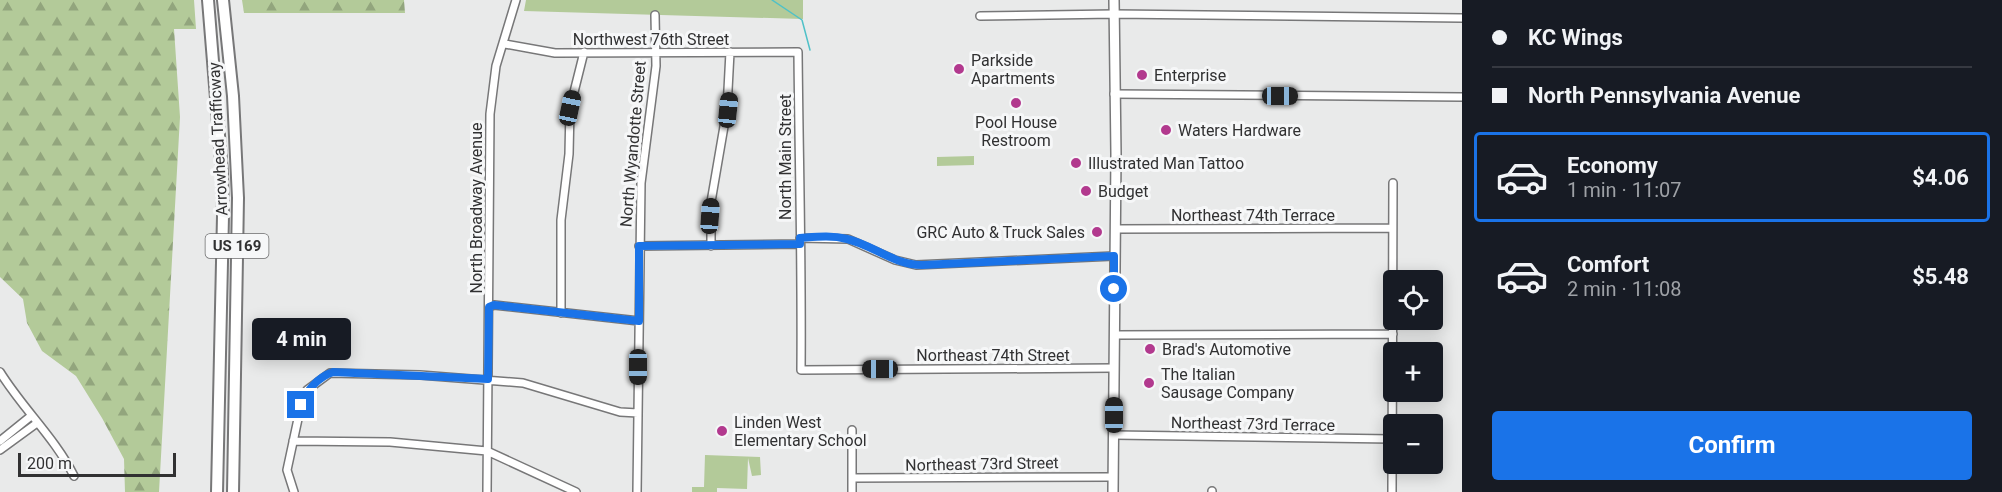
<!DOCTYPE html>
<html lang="en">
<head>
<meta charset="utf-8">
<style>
  :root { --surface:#171b24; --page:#242831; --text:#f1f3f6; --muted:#9ea1a6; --line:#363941; --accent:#1a73e8 }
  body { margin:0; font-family:Roboto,sans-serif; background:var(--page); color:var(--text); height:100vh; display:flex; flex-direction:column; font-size:22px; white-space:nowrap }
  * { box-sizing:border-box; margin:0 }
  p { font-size:20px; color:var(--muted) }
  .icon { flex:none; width:33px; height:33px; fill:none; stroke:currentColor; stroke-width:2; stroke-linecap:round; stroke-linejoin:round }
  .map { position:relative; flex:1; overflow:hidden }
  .side { display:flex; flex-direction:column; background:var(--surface); width:540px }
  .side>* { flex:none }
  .guide { display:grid; align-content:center; height:132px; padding:0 30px; background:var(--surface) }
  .tools { position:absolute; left:1383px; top:270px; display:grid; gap:12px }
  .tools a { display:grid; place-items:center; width:60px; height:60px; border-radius:6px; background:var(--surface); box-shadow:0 3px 15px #0003; font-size:30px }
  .scale { position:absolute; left:18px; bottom:15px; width:158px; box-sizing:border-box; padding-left:6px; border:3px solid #313132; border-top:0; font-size:16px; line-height:21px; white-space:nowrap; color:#313132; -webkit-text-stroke:4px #f6f7f8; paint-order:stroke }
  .end { position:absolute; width:27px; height:27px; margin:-14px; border:8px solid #1a73e8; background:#fff; box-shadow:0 0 0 3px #fff }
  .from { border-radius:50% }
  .bubble { position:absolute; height:42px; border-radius:6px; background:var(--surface); box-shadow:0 3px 15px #0003; font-size:20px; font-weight:700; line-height:42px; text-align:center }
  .car { position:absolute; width:18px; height:36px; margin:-18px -9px; border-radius:8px; box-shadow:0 0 4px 2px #0007; background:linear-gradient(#222 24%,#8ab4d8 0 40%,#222 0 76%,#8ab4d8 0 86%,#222 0) }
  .guide b { display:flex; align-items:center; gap:21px; height:57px; font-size:22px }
  .guide b+b { border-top:2px solid var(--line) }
  .guide i { width:15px; height:15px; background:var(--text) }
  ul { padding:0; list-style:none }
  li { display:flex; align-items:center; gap:18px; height:90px; margin:0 12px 9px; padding:0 18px; border:3px solid transparent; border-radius:6px }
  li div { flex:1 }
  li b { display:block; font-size:22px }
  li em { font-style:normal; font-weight:700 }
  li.active { border-color:var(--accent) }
  li>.icon { width:54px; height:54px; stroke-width:1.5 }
  .action { display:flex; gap:12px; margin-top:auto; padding:12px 30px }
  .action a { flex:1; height:69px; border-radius:6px; background:var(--accent); color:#fff; font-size:24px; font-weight:700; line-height:69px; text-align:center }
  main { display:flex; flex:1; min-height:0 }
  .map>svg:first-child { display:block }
</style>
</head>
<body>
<main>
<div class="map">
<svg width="1462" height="492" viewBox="0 0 1462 492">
  <defs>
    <pattern id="forest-firs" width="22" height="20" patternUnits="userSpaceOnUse" patternTransform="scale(1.5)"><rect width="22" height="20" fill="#b3ca99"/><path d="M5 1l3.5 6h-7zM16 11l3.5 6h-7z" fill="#92a57d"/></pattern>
  </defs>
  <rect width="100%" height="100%" fill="#e9eaea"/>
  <path fill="url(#forest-firs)" d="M0 0H194L196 29H174L180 117 159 492H125L124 459 102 418 76 376 42 351 27 323 23 299 0 277Z
    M242 0H404L405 13H244Z"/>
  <path fill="#b3ca99" d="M526 0H803V19L524 11Z
    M974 156V165L937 166V157Z
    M705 455 760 457 761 475 752 476 748 458 747 489 717 488V492H692V487H704Z"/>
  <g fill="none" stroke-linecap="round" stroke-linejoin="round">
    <path stroke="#4fc1c8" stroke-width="1.5" d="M772 0 802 20 810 50"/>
    <g stroke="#777778" stroke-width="10">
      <path id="minor" d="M980 16 1114 14 1462 18
        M505 44 555 53 798 52C799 158 802 264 801 370L1114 368
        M1114 94 1462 97
        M1115 229 1391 228
        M800 238 848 239 895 260 916 265 1114 256
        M639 246 800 244
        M711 246V202L727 109 730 52
        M489 307 494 305 639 321
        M561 313V220L569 154 570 108 584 52
        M1115 335 1393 334
        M0 372C23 409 55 438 74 476
        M1114 435 1392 439
        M0 441 31 416
        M293 441 390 442 487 451 576 492
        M0 450 37 423
        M852 478 1113 477
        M1212 491V492
        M294 492 287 470 301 405 307 390 330 373 420 375 523 383 620 412 638 413
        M487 492 490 114 496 66 516 0
        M637 492 641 183 656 66 655 15
        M852 492V430
        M1392 492 1393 183"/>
    </g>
    <g stroke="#777778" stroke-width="12">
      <path id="major" d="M1113 492 1116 154 1114 0"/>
    </g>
    <g stroke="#777778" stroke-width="14">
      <path id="highway" d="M208 0 222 172 223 216 217 492
        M223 0 233 96 238 198 233 492"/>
    </g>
    <use href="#minor" stroke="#fff" stroke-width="7"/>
    <use href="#major" stroke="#fff" stroke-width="9"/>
    <use href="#highway" stroke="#fff" stroke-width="10"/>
  </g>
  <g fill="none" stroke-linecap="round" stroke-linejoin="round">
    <path stroke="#1a73e8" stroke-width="8" d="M301 405C306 391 318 377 333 372L488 379 489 307 494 305 639 321V246L800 244V238C815 237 831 235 847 239 873 245 894 265 922 265L1114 256V289"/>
  </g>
  <g fill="#b2398e" stroke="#f6f7f8" stroke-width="2">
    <circle cx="959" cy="69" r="6"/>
    <circle cx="1142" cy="75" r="6"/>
    <circle cx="1016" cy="103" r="6"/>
    <circle cx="1166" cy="130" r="6"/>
    <circle cx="1076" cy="163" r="6"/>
    <circle cx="1086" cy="191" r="6"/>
    <circle cx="1097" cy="232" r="6"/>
    <circle cx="1150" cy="349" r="6"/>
    <circle cx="1149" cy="383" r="6"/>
    <circle cx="722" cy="431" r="6"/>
  </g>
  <g text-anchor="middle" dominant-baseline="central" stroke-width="6" stroke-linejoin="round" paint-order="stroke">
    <rect fill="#f6f7f8" stroke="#6c6c6d" stroke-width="1.5" x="205.5" y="234" width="63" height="24" rx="4.5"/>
    <g font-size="15" font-weight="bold" fill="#313132">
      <text x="237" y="246">US 169</text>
    </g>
    <g font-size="16" fill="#313132" stroke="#f6f7f8">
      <text x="651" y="39">Northwest 76th Street</text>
      <text transform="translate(218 139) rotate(-93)">Arrowhead Trafficway</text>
      <text transform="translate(633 144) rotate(-85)">North Wyandotte Street</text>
      <text transform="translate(785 157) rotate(-90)">North Main Street</text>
      <text transform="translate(476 208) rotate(-90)">North Broadway Avenue</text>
      <text x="1253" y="215">Northeast 74th Terrace</text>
      <text x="993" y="355">Northeast 74th Street</text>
      <text transform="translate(1253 424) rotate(1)">Northeast 73rd Terrace</text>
      <text transform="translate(982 464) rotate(-1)">Northeast 73rd Street</text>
    </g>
    <g font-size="16" fill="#313132" stroke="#f6f7f8" text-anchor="start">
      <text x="971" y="60">Parkside<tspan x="971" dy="18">Apartments</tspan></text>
      <text x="1154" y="75">Enterprise</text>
      <text x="1016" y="122" text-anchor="middle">Pool House<tspan x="1016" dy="18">Restroom</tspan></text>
      <text x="1178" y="130">Waters Hardware</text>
      <text x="1088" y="163">Illustrated Man Tattoo</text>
      <text x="1098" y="191">Budget</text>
      <text x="1085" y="232" text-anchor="end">GRC Auto &amp; Truck Sales</text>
      <text x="1162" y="349">Brad's Automotive</text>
      <text x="1161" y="374">The Italian<tspan x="1161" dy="18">Sausage Company</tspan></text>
      <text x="734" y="422">Linden West<tspan x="734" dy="18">Elementary School</tspan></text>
    </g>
  </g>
</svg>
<div class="tools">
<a><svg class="icon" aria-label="locate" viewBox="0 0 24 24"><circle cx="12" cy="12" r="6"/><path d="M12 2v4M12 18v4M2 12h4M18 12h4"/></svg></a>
<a>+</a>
<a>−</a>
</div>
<div class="scale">200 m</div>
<i class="end from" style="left:1114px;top:289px"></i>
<i class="end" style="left:301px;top:405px"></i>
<div class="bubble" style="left:252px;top:318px;width:99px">4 min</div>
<i class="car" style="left:1280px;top:96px;rotate:90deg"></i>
<i class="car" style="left:570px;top:108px;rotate:12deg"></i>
<i class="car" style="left:728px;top:110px;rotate:6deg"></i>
<i class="car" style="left:710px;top:216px;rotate:4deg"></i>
<i class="car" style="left:638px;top:367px;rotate:180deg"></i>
<i class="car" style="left:880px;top:369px;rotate:270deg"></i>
<i class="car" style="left:1114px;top:415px;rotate:0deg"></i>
</div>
<section class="side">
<div class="guide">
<b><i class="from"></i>KC Wings</b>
<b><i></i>North Pennsylvania Avenue</b>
</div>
<ul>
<li class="active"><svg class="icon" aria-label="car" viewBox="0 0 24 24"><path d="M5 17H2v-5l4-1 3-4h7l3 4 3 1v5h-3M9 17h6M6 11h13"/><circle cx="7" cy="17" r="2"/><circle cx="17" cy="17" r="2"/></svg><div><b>Economy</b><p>1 min · 11:07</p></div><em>$4.06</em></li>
<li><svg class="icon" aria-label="car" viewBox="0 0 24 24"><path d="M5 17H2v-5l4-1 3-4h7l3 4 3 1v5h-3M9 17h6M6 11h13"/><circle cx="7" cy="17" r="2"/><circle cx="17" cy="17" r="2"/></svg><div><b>Comfort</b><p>2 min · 11:08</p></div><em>$5.48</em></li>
</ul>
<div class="action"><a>Confirm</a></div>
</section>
</main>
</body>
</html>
